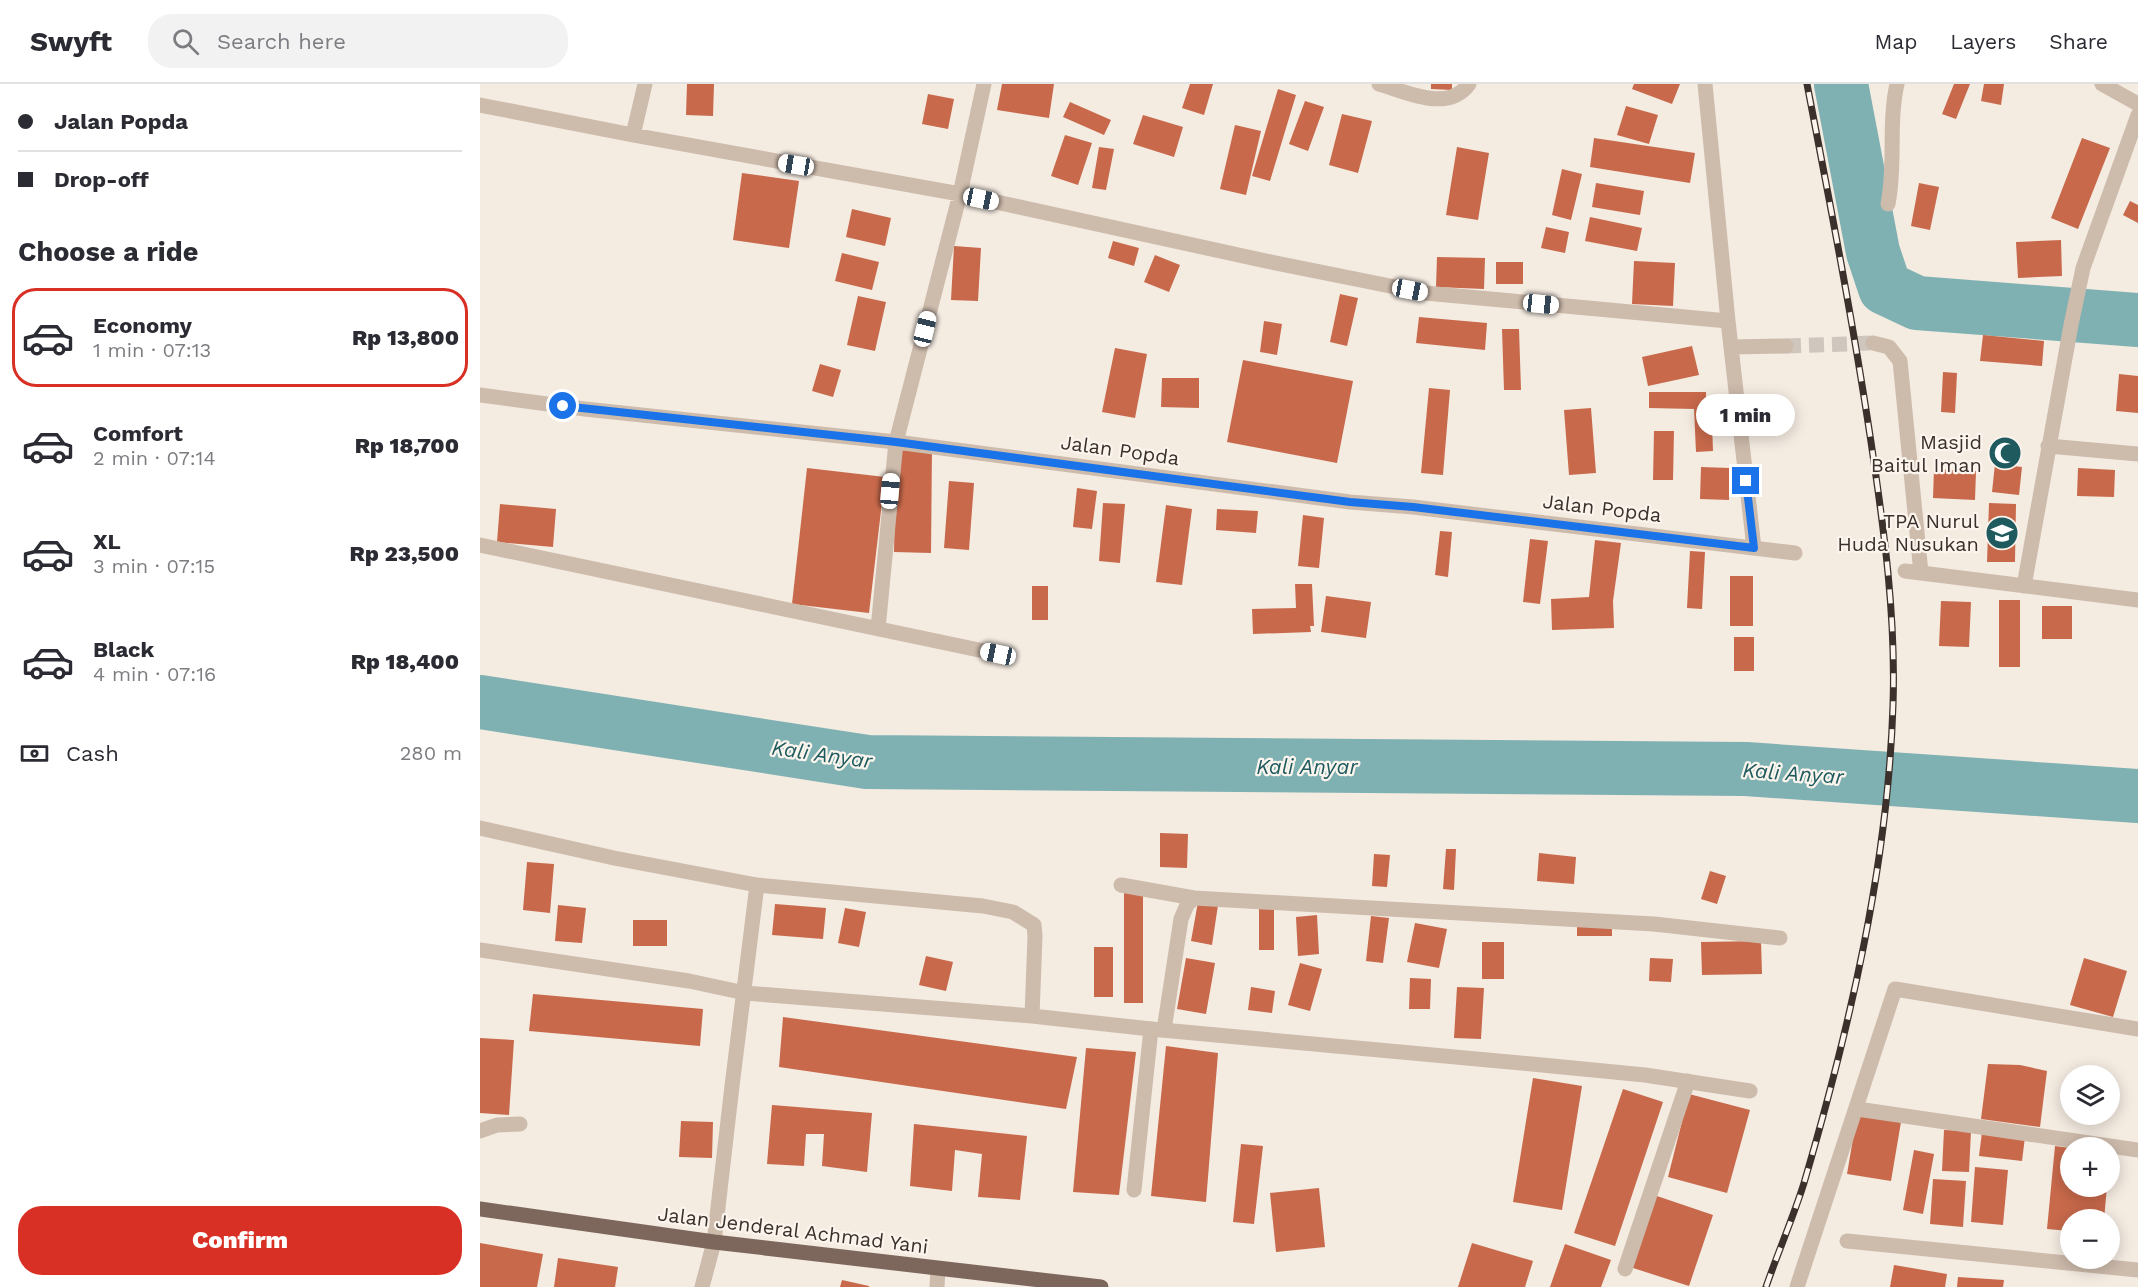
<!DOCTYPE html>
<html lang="en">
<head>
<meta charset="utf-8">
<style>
  :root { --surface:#fff; --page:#f2f2f3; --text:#2b2b33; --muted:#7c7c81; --line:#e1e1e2; --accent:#d93025 }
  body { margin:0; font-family:"Work Sans",sans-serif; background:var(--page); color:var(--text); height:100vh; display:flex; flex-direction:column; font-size:22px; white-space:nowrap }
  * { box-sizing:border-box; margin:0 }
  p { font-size:20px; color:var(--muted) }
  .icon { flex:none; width:33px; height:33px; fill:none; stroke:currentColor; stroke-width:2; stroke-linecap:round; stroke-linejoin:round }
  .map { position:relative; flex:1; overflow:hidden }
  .details { display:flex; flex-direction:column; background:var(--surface); width:480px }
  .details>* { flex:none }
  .top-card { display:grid; align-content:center; height:132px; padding:0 18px; background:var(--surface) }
  .controls { position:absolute; left:1580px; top:981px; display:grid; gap:12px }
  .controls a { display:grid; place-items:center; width:60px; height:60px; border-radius:50%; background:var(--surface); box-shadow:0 3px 15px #0003; font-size:30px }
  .end { position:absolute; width:27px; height:27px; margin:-14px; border:8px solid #1a73e8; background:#fff; box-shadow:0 0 0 3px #fff }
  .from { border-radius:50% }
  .bubble { position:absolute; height:42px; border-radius:21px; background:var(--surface); box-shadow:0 3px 15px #0003; font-size:20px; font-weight:800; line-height:42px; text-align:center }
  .car { position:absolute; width:18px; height:36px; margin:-18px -9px; border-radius:8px; box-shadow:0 0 4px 2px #0007; background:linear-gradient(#fff 24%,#345 0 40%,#fff 0 76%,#345 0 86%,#fff 0) }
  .top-card b { display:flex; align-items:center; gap:21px; height:57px; font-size:22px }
  .top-card b+b { border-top:2px solid var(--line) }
  .top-card i { width:15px; height:15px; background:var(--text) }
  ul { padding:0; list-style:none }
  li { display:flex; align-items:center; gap:18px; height:99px; margin:0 12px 9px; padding:0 6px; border:3px solid transparent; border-radius:24px }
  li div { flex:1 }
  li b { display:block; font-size:22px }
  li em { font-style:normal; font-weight:800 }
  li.active { border-color:var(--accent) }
  li>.icon { width:54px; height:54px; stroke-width:1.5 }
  h2 { padding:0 18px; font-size:27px; line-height:72px }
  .pay { display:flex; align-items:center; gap:15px; height:66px; padding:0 18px; font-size:22px }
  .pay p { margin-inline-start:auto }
  .button { display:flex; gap:12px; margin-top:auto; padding:12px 18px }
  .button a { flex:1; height:69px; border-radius:24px; background:var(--accent); color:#fff; font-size:24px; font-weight:800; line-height:69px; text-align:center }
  header { display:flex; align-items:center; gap:36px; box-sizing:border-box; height:84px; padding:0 30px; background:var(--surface); border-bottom:2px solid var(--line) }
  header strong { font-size:28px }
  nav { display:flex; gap:33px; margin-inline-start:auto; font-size:21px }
  .search { width:420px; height:54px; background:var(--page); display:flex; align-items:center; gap:15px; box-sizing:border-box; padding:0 21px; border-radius:24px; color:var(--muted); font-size:22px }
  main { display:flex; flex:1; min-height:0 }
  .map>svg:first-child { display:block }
</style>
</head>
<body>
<header>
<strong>Swyft</strong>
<div class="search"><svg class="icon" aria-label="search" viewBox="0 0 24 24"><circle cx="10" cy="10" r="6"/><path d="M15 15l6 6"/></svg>Search here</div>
<nav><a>Map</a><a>Layers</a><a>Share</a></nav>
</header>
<main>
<section class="details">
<div class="top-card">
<b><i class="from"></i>Jalan Popda</b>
<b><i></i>Drop-off</b>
</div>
<h2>Choose a ride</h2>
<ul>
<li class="active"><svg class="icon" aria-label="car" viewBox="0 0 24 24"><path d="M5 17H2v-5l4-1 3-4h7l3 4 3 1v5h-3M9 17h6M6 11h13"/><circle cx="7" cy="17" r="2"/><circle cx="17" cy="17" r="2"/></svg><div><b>Economy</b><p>1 min · 07:13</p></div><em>Rp 13,800</em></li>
<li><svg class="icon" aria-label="car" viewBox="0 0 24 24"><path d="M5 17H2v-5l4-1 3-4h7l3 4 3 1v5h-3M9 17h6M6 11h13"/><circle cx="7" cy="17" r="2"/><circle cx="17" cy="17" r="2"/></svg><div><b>Comfort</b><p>2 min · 07:14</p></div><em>Rp 18,700</em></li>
<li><svg class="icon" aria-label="car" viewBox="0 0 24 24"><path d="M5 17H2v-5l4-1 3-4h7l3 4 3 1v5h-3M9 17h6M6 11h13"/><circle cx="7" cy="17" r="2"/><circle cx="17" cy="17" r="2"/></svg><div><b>XL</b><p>3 min · 07:15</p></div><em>Rp 23,500</em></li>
<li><svg class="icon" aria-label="car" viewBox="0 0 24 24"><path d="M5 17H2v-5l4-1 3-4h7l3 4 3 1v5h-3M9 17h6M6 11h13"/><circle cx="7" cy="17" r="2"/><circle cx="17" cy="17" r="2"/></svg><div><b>Black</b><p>4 min · 07:16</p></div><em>Rp 18,400</em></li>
</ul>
<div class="pay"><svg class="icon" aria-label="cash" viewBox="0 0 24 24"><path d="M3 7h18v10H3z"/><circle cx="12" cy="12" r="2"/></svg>Cash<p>280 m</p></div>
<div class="button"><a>Confirm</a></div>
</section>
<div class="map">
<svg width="1658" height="1203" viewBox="0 0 1658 1203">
  <rect width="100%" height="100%" fill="#f4ebe1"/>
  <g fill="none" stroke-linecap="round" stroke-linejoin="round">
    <path stroke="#7fb0b2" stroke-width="54" d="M1361 0 1393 168 1405 204 1437 219 1658 236
      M0 618 387 678 1266 685 1658 712"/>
  </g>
  <path fill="#c8694b" d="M207 0H234L233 32 206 31Z
    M522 0H574L569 34 517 26Z
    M710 0H733L724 31 702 24Z
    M951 0H972V6L951 5Z
    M1154 0H1200L1192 20 1152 5Z
    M1474 0H1490L1476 35 1462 30Z
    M1504 0H1524L1521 21 1501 17Z
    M798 5 816 11 790 97 772 92Z
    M448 10 474 15 468 45 442 40Z
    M825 17 844 23 828 67 809 60Z
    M590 18 631 36 624 51 583 33Z
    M1146 22 1178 31 1169 60 1137 51Z
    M862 30 892 37 878 89 849 81Z
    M663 31 703 43 694 73 653 60Z
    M755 41 781 47 766 111 740 105Z
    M585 51 612 59 598 101 571 92Z
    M1114 54 1215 69 1210 99 1110 83Z
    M1602 54 1630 64 1598 145 1571 134Z
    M619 63 634 65 626 106 612 104Z
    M977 63 1009 69 998 136 966 131Z
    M1082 85 1102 90 1091 136 1072 131Z
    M262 89 319 97 309 164 253 156Z
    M1116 99 1164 107 1160 131 1112 123Z
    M1439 99 1459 103 1450 146 1431 142Z
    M1650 117 1658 121V139L1643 131Z
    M372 125 411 134 405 162 366 153Z
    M1110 133 1162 144 1157 167 1105 157Z
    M1066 143 1089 148 1085 169 1061 164Z
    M1581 156 1582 192 1538 194 1536 158Z
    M633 157 659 164 654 182 628 174Z
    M474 162 501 164 498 217 471 216Z
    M362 169 399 178 392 206 355 197Z
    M675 171 700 181 689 208 664 198Z
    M957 173 1005 174 1004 205 956 203Z
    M1154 177 1195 179 1193 222 1152 220Z
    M1016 178H1043V200H1016Z
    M860 210 878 214 867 262 850 258Z
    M378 212 406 218 395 267 367 261Z
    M939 233 1007 239 1005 266 936 259Z
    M784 237 802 240 797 271 780 268Z
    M1022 245H1039L1041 306H1024Z
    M1503 251 1564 257 1562 282 1500 277Z
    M1212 262 1219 291 1168 302 1162 273Z
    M635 264 667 270 655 334 622 328Z
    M763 276 873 297 857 379 747 358Z
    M340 280 361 286 353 313 332 307Z
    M1463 288 1477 289 1475 329 1461 328Z
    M1639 290 1658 292V329L1636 327Z
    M682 294H719V324L681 323Z
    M949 304 970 306 963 391 941 389Z
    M1169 308H1226V313H1231L1233 367 1216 368 1214 325 1169 324Z
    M1111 324 1116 389 1089 391 1084 326Z
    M1174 347H1194L1193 396H1173Z
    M416 362 452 363 451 469 414 468Z
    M1515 380 1542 383 1539 411 1512 408Z
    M1221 383 1250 384 1249 416 1220 415Z
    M327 384 405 393 389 529 312 520Z
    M1598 384 1635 386 1634 413 1597 412Z
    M1454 385 1496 387 1495 416 1453 414Z
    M469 397 494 399 489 466 464 464Z
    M597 404 617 407 612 445 593 443Z
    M623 419 645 420 640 479 619 477Z
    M1509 419 1536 420 1535 478H1507Z
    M20 420 76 425 73 463 17 458Z
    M686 421 712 425 702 501 676 498Z
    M737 425 778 427 776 449 736 446Z
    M823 431 844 434 839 484 818 482Z
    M960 447 972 448 968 493 955 491Z
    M1050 455 1068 457 1060 520 1043 518Z
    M1115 456 1141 459 1133 517 1134 544 1072 546 1071 515 1109 513Z
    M1210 467 1225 468 1222 525 1207 524Z
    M1250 492H1273V542H1250Z
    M815 500H832L834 542H830L831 548 773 550 772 525 816 524Z
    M552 502H568V536H552Z
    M846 512 891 518 886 554 841 548Z
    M1519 516H1540V583H1519Z
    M1461 517 1491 518 1489 563 1459 562Z
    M1562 522H1592V555H1562Z
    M1254 553H1274V587H1254Z
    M680 749 708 750 707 784 680 783Z
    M966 765H976L974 806 963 805Z
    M1059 769 1096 773 1094 800 1057 797Z
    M894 770 910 771 907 803 892 802Z
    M47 778 74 780 70 829 43 826Z
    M1230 787 1246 792 1237 820 1221 815Z
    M644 807H663V919H644Z
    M718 818 738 821 732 861 711 857Z
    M295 820 346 824 343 855 292 851Z
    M779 820H794V866H779Z
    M78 821 106 824 102 859 75 857Z
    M365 824 386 828 379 863 358 859Z
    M837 831 839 870 818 872 816 833Z
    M891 832 909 834 903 879 886 877Z
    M153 836H187V862H153Z
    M935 839 967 845 959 884 927 878Z
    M1097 840H1132V852H1097Z
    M1281 857 1282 890 1222 891 1221 858Z
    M1002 858H1024V895H1002Z
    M614 863H633V913H614Z
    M446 872 473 878 466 907 439 901Z
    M706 874 735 879 726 930 697 925Z
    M1170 874 1193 875 1191 898 1169 897Z
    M1604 874 1647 887 1633 933 1590 921Z
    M820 879 842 885 830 927 808 921Z
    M930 894 951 895 950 925H929Z
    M771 903 795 907 792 929 768 926Z
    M977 903 1004 904 1001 955 974 954Z
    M53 910 223 925 220 962 49 947Z
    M303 933 597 973 586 1025 299 983Z
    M0 954 34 956 29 1031 0 1029Z
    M686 962 738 969 726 1118 671 1112Z
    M606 964 656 968 639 1111 593 1108Z
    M1508 980 1540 981 1567 987 1560 1043 1501 1035Z
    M1053 994 1102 1002 1082 1126 1033 1118Z
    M1143 1005 1183 1018 1135 1162 1094 1149Z
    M1209 1010 1270 1026 1247 1109 1188 1093Z
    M292 1021 392 1029 387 1088 342 1082 344 1050H326L324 1082 287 1080Z
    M1377 1031 1421 1038 1411 1097 1367 1090Z
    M201 1037 233 1038 232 1074 199 1073Z
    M434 1040 547 1052 540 1116 498 1113 502 1070 475 1066 472 1107 430 1102Z
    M1464 1046 1491 1047 1489 1088 1462 1087Z
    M1502 1048 1545 1053 1542 1077 1499 1072Z
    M761 1060 783 1062 774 1140 753 1138Z
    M1575 1062 1590 1064V1102H1627L1624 1136H1590V1147L1567 1145Z
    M1434 1066 1454 1070 1443 1130 1423 1126Z
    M1495 1083 1528 1086 1523 1141 1491 1138Z
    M1453 1095 1486 1097 1483 1143 1450 1140Z
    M839 1104 845 1163 796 1168 790 1109Z
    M1174 1111 1233 1131 1209 1202 1150 1183Z
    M0 1159 63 1170 57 1203H0Z
    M992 1159 1053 1177 1045 1203H978Z
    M1085 1160 1131 1176 1121 1203H1070Z
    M78 1174 138 1183 135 1203H74Z
    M1414 1181 1467 1190 1465 1203H1410Z
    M1478 1193 1524 1196 1523 1203H1477Z
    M362 1196 389 1202V1203H360Z"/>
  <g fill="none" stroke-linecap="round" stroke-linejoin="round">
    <path stroke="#cfc6bd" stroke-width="15" stroke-dasharray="15 8" stroke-linecap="butt" d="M1306 262 1393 259"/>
    <path stroke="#cdbbac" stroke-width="15" d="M641 801 714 814
      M684 946 701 835 707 821 714 814 1174 840 1300 854
      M0 1047 17 1041 40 1040
      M654 1106 671 945
      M1145 1185 1208 997
      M457 1203 458 1185"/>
    <path stroke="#cdbbac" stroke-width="15" d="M899 0C927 8 968 29 989 0
      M1225 0 1248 237 1274 464
      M1622 0 1658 20
      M0 21 153 51 480 110 786 177 945 209 1248 237
      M153 51 165 0
      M1408 120C1416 80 1408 40 1417 0
      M1393 259 1409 263 1420 277 1441 489
      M1251 263 1306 262
      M0 311 105 325 416 358 870 418 933 423 1315 469
      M1568 362 1658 370
      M0 461 518 570
      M1425 487 1658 516
      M1544 502 1591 241 1603 184 1658 31
      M398 545 416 358 480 110 504 0
      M0 744 134 774 277 801 503 822 533 828 554 841 555 852 552 932
      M0 866 209 897 265 909 552 932 671 945 1062 981 1165 991 1270 1007
      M1377 1025 1658 1066
      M1367 1157 1658 1186
      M222 1203 234 1158 252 1002 277 801
      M1317 1203 1415 905 1658 945"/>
    <path stroke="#7d675c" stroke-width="15" d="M0 1125 234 1158 621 1203"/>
    <g stroke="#3b302b" stroke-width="7">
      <path id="rail" d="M1286 1203C1298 1168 1313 1134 1324 1099 1369 946 1408 781 1413 621 1416 533 1404 445 1391 358 1373 238 1350 119 1327 0"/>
    </g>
    <use href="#rail" stroke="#fbf5ee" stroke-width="4.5" stroke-dasharray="14" stroke-linecap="butt"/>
  </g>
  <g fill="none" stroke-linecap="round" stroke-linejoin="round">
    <path stroke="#1a73e8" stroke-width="8" d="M83 322 416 358 870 418 933 423 1274 464 1266 397"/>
  </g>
  <defs>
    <g id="mosque-disc" transform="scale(1.725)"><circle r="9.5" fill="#1f5a5e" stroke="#fbf5ee"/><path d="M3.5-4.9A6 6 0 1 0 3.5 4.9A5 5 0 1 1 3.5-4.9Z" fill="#fff"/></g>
    <g id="school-disc" transform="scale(1.725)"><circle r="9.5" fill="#1f5a5e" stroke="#fbf5ee"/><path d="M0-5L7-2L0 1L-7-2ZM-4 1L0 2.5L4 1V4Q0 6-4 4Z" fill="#fff"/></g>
  </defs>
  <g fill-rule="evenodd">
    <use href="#mosque-disc" x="1525" y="369"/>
    <use href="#school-disc" x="1522" y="449"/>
  </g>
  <g text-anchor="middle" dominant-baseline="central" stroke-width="4.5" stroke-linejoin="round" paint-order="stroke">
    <g font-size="20" fill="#3b302b" stroke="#fbf5ee" text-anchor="end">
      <text x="1502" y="358">Masjid<tspan x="1502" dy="23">Baitul Iman</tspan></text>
      <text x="1499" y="437">TPA Nurul<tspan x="1499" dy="23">Huda Nusukan</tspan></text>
    </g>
    <g font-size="20" fill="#3b302b" stroke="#fbf5ee">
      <text transform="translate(640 366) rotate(8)">Jalan Popda</text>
      <text transform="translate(1122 424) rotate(7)">Jalan Popda</text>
      <text transform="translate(313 1146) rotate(7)">Jalan Jenderal Achmad Yani</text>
    </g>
    <g font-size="21" font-style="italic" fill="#1f5a5e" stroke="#fbf5ee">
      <text transform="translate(342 670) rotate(8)">Kali Anyar</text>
      <text x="827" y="682">Kali Anyar</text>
      <text transform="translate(1313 689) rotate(4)">Kali Anyar</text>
    </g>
  </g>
</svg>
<div class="controls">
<a><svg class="icon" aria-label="layers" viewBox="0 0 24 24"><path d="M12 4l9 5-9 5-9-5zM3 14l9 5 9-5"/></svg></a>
<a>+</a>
<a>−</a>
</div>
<i class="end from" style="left:83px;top:322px"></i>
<i class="end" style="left:1266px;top:397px"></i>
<div class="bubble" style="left:1216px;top:310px;width:99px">1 min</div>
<i class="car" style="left:316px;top:81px;rotate:280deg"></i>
<i class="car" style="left:501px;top:115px;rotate:102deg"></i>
<i class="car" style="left:930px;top:206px;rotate:101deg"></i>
<i class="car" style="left:1061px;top:220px;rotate:96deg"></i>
<i class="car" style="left:445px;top:245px;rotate:14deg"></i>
<i class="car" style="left:410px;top:407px;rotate:5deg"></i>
<i class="car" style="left:518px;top:570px;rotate:282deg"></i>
</div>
</main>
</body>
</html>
